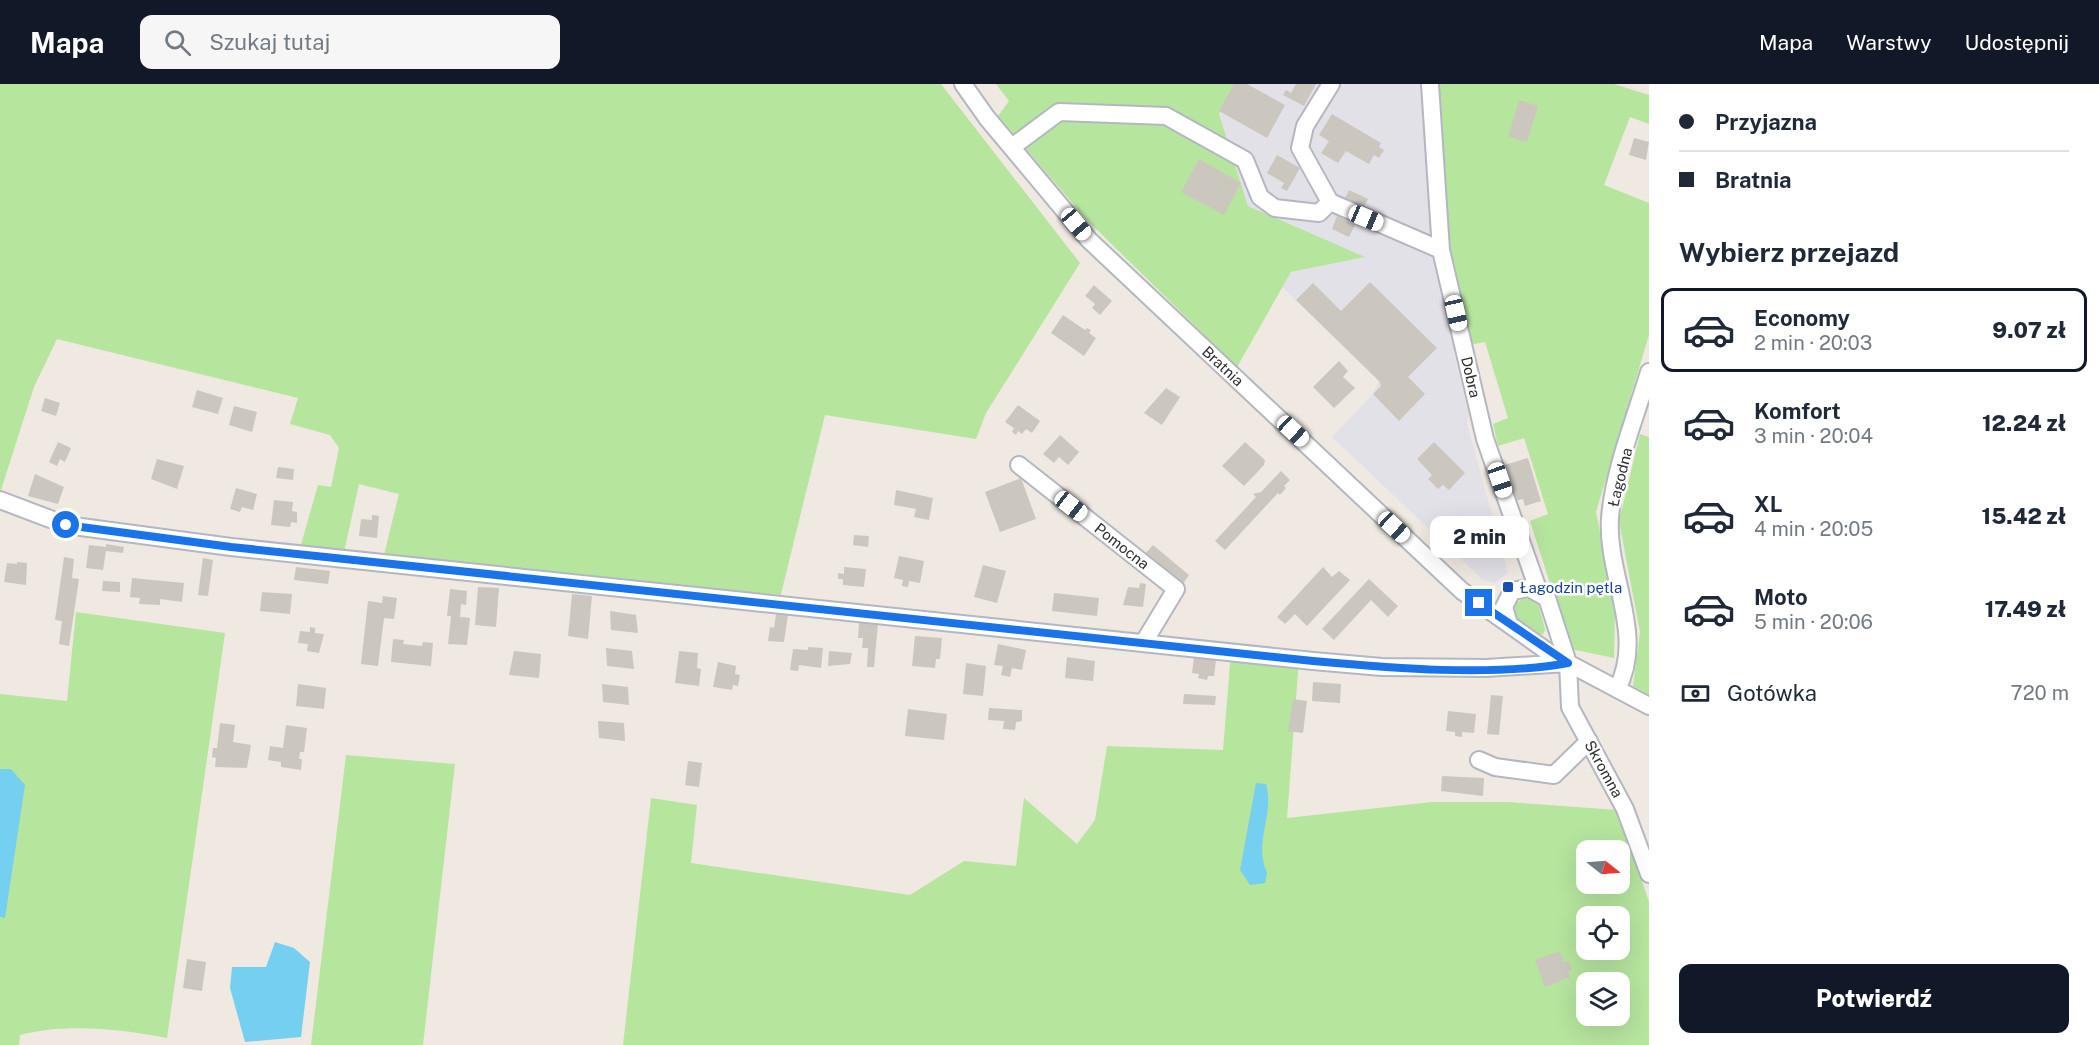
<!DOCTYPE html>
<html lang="pl">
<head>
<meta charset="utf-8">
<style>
  :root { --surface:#fff; --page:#f6f6f7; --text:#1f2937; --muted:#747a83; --line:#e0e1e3; --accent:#111827 }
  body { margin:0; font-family:"Public Sans",sans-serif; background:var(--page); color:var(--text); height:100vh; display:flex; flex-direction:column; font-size:22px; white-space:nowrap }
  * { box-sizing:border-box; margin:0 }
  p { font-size:20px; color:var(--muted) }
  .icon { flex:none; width:33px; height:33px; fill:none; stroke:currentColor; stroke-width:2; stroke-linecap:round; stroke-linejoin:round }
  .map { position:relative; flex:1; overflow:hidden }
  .sheet { display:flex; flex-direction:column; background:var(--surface); width:450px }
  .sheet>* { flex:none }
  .banner { display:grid; align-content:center; height:132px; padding:0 30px; background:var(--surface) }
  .needle { width:39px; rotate:107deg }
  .controls { position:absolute; left:1576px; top:756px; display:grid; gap:12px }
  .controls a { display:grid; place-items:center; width:54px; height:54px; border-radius:12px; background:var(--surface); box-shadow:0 6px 24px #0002; font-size:30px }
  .end { position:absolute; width:27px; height:27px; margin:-14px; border:8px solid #1a73e8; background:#fff; box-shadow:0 0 0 3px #fff }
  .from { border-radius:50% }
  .bubble { position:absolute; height:42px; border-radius:12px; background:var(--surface); box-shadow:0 6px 24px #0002; font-size:20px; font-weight:800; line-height:42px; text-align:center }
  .car { position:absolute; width:18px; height:36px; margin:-18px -9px; border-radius:8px; box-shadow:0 0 4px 2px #0007; background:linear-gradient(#fff 24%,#345 0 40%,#fff 0 76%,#345 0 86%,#fff 0) }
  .banner b { display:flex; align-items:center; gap:21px; height:57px; font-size:22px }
  .banner b+b { border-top:2px solid var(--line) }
  .banner i { width:15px; height:15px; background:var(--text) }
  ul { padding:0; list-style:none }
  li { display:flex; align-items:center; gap:18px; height:84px; margin:0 12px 9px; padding:0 18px; border:3px solid transparent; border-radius:12px }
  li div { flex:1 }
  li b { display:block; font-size:22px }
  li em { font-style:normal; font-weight:800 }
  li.current { border-color:var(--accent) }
  li>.icon { width:54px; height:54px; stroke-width:1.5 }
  h2 { padding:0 30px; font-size:27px; line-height:72px }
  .pay { display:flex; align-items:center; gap:15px; height:66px; padding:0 30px; font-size:22px }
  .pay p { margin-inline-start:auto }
  .button { display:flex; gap:12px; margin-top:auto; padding:12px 30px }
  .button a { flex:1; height:69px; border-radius:12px; background:var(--accent); color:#fff; font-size:24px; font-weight:800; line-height:69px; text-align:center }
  header { display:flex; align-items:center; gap:36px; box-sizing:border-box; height:84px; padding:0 30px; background:var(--accent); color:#fff }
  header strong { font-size:28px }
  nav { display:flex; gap:33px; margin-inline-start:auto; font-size:21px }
  .search { width:420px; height:54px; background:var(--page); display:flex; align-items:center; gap:15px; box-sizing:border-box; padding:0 21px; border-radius:12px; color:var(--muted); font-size:22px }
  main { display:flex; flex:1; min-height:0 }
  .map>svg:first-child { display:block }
</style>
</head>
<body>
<header>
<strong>Mapa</strong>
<div class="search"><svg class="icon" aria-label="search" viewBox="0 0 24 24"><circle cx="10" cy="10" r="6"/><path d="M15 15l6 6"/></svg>Szukaj tutaj</div>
<nav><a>Mapa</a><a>Warstwy</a><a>Udostępnij</a></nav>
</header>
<main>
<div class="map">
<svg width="1649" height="961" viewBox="0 0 1649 961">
  <rect width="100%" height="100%" fill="#efe9e1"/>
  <path fill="#e3e1e8" d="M1235 0H1431L1448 125 1445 153 1469 261 1453 266 1469 332 1467 339 1508 489 1495 499 1483 496 1332 353 1373 310 1379 297 1282 203 1291 188 1364 173 1248 122 1219 30Z"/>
  <path fill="#b6e59e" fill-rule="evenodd" d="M0 0H941L1080 179 986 329 976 355 825 331 778 522 382 479 399 410 359 400 342 477 298 471 318 401 331 403 339 364 330 351 290 340 298 314 57 255 34 303 0 409Z
    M996 0H1235L1219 30 1248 122 1365 173 1291 188 1237 283 1085 134 998 32 1009 17Z
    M1431 0H1614L1649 11V40L1630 33 1604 101 1649 119V251L1596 428 1615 528 1614 574 1571 565 1530 437 1548 430 1524 354 1498 362 1493 340 1508 334 1485 258 1469 261 1445 153 1448 125Z
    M1640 350 1649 353V611L1633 602 1640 548 1619 437Z
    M1522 515H1530L1538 519 1545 545 1544 549 1539 551C1526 542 1510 536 1516 519Z
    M76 528 225 549 167 954C120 945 67 939 20 951L19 961H0V610L67 617Z
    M1231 568 1299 575 1287 734 1432 718H1508L1618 726 1649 818V961H623L651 714 697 721 691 779 910 811 964 777 1016 782 1024 714 1077 760 1095 736 1107 662 1223 666ZM1587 766H1620V800H1587ZM1587 832H1620V866H1587ZM1587 898H1620V932H1587Z
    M346 671 455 680 423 961H311Z"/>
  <path fill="#75cff0" d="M0 685H11L25 701 5 834 0 833Z
    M1256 699 1266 700C1275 731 1253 757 1267 789L1265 799 1250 801 1240 786Z
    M275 858 294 864 310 878 301 953 245 958 230 904 232 883H266Z"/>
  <path fill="#cbc7bf" d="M1234 0H1247L1285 21 1267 54 1219 27Z
    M1296 0H1316L1304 22 1283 11 1286 6 1291 9Z
    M1519 16 1538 22 1527 58 1508 53Z
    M1332 30 1381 59 1379 63 1384 66 1379 74 1374 71 1369 80 1346 67 1338 79 1321 69 1329 57 1319 51Z
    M1634 54 1649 58 1646 76 1629 71Z
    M1277 71 1300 84 1287 107 1281 104 1284 99 1267 89Z
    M1199 75 1241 99 1224 131 1181 108Z
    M1349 106 1368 115 1363 125 1344 116Z
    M1337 132 1355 141 1349 153 1332 145Z
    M1370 198 1437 264 1408 293 1425 310 1399 337 1373 310 1381 302 1379 297 1296 216 1313 199 1341 227Z
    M1094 201 1112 217 1100 231 1092 224 1095 220 1085 212Z
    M1063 231 1085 246 1087 244 1091 246 1089 249 1096 254 1084 272 1051 249Z
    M1339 277 1348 287 1343 293 1355 304 1334 324 1313 303Z
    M1166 304 1180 313 1162 341 1144 329Z
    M197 306 223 314 218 330 192 323Z
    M45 314 60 319 56 332 41 327Z
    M1018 321 1040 337 1032 349 1026 345 1022 350 1018 347 1016 351 1012 348 1014 344 1005 338Z
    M234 322 257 328 252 348 229 341Z
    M1060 351 1079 368 1068 381 1059 373 1054 379 1043 370Z
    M58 358 71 364 65 378 60 375 57 382 49 378Z
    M1245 358 1265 376 1264 381 1244 402 1222 382Z
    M1434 358 1465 389 1449 406 1443 401 1438 405 1428 395 1432 391 1417 375Z
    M1528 374 1541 417 1525 422 1523 415 1516 417 1505 381Z
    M157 375 184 382 177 405 151 395Z
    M278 383 294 385 293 396 276 394Z
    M1281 387 1290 396 1284 402 1286 404 1280 411 1278 409 1225 466 1215 457 1256 413 1253 410 1261 408Z
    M35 390 64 403 58 420 28 412Z
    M1021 394 1036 435 1000 448 985 408Z
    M236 404 257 410 253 426 242 423 240 428 230 425Z
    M896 406 933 414 929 436 914 433 916 425 894 421Z
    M274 416 293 418 292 427 297 428V439L291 438 290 443 271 441Z
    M372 431 379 432 377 454 359 452 361 435 372 436Z
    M854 451 869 452 868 463 853 461Z
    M106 460 124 463 123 469 106 467 103 486 86 484 89 461 106 463Z
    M1153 461 1189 491 1183 500 1145 470Z
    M899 472 924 477 920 499 909 497 908 503 902 502 903 496 894 494Z
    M64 473 74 475 72 494 79 495 69 562 59 560 62 537 55 536Z
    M203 474 213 476 208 512 198 511Z
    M17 478 27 479 26 501 4 498 7 479 17 480Z
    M983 481 1006 487 997 519 974 513Z
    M296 483 330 487 328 500 294 496Z
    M844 483 866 485 864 503 843 501V495H838V489L844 490Z
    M1323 483 1332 493 1339 487 1350 496 1307 542 1295 530 1285 540 1277 533Z
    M132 494 184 499 182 518 160 515V521L139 520 140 514 130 513Z
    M1369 495 1398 522 1388 533 1371 516 1334 556 1322 545Z
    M103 497 120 498V508L102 507Z
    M1140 499 1146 500 1143 523 1123 521 1128 503 1139 504Z
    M478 503 499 504 496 543 475 541Z
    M450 505 467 507 466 521 461 520 460 533 470 534 467 561 448 560 451 532H447Z
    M262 508 292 510 290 530 260 527Z
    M1054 509 1099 514 1097 532 1052 527Z
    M572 510 592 512 588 555 568 552Z
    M383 512 397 514 394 535 384 534 378 582 361 580 368 517 382 519Z
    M610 527 636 531 638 549 611 546Z
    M776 530 788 531 784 558 768 557 770 543 774 544Z
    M859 538 878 540 874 583H867L868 564H862L863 554H858Z
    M310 543 315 544V549L324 550 319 569 307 567 308 560 298 559 300 547 310 548Z
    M915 552 942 554 940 575H936L935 584 912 582Z
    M393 555 404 556 403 560 422 562 423 558 433 559 431 582 391 578Z
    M998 560 1026 566 1022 586 1012 584 1010 593 1001 591 1003 582 994 581Z
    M808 563 823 564 821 584 799 581 798 587 790 586 793 565 808 566Z
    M606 564 632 567 634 585 607 582Z
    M514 567 541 570 539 594 509 591Z
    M679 567 698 569 697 584 701 585 699 602 675 599Z
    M829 567 852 569 850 580 828 582Z
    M1067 573 1095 577 1093 597 1065 594Z
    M1194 573 1216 576 1214 592H1208L1207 596 1198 594 1199 590 1192 589Z
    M718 578 736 582 735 590 740 591 738 602 733 601 732 606 713 603Z
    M966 579 986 582 983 612 963 610Z
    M1313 598 1341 600 1340 619 1312 617Z
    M298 600 326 604 324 625 296 622Z
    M602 600 628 603 629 621 603 618Z
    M1184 610 1216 612 1215 621 1183 620Z
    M1491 611 1503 612 1499 651 1487 650Z
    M1293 615 1307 617 1303 649 1288 647Z
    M989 624 1022 626V637L1016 638 1015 646 1003 645 1004 637 988 636Z
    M908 625 947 630 944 656 905 652Z
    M1448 627 1476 630 1474 649 1462 648V653L1455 652V648L1446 647Z
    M598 637 624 639 625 657 599 654Z
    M220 639 235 641 233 658 251 661 247 684 215 683 216 674 212 673 213 664H217Z
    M286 641 307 644 304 668H300L299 675H302L301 686 281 683V678L268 676 270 662 283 664Z
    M688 677 702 679 699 703 685 701Z
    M1442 692 1484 694 1483 712 1441 707Z
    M1560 867 1564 879 1569 877 1572 886 1568 887 1570 893 1545 903 1535 876Z
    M187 875 206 878 202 907 183 904Z"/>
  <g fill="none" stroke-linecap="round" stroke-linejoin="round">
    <g stroke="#b4b7c1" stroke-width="20">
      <path id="minor" d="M963 0 987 34 1089 156 1462 507 1551 570 1649 622
        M1331 0 1305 42 1300 64 1330 118 1441 166
        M1430 0 1441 166 1485 355 1539 508
        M1012 63 1059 28 1166 32 1245 76 1260 113 1275 124 1319 129 1330 118
        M1019 381 1176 505 1144 558
        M0 416 66 441 231 463 1313 577 1382 583 1486 584 1568 579
        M1509 540 1504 523 1512 507 1529 504 1547 514 1568 579 1570 623 1625 725 1649 790
        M1617 605C1646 551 1606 491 1610 434 1614 385 1635 335 1649 288
        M1479 676 1495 683 1554 691 1589 657"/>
    </g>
    <use href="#minor" stroke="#fff" stroke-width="16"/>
  </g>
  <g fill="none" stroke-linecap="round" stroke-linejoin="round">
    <path stroke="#1a73e8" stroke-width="8" d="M66 441 231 463 1313 577C1390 584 1492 593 1568 579L1479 519"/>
  </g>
  <rect fill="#1a4fb4" stroke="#fff" stroke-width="2" x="1502" y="497" width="12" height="12" rx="3"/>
  <g text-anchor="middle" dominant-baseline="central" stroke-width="5" stroke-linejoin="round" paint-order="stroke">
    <g font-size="15" fill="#2e2e2e" stroke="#fff">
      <text transform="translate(1223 282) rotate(43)">Bratnia</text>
      <text transform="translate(1471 293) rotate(77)">Dobra</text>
      <text transform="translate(1620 393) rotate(-76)">Łagodna</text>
      <text transform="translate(1122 462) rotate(38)">Pomocna</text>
      <text transform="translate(1604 685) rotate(61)">Skromna</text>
    </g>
    <g font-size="15" fill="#164399" stroke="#fff" text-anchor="start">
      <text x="1520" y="503">Łagodzin pętla</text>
    </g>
  </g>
</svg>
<div class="controls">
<a><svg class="needle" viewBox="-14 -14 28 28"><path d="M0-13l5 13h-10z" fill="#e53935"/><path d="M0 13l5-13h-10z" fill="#747a83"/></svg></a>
<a><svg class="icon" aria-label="locate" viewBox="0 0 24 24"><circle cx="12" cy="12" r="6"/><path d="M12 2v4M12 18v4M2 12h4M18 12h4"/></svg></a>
<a><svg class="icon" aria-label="layers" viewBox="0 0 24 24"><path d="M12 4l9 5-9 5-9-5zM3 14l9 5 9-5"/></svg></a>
</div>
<i class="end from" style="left:66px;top:441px"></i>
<i class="end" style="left:1479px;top:519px"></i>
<div class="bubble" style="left:1430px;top:432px;width:99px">2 min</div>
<i class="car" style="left:1366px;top:134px;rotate:113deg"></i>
<i class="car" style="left:1076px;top:140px;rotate:140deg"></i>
<i class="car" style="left:1456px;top:229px;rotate:167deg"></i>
<i class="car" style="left:1293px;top:347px;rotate:133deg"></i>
<i class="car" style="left:1500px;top:396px;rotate:161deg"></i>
<i class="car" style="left:1071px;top:422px;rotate:128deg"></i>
<i class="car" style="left:1394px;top:443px;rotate:133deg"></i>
</div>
<section class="sheet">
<div class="banner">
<b><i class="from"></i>Przyjazna</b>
<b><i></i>Bratnia</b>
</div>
<h2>Wybierz przejazd</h2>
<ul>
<li class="current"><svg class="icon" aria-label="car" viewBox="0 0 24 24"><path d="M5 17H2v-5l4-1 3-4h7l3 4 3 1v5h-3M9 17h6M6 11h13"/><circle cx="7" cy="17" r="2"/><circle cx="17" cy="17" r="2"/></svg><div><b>Economy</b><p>2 min · 20:03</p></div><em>9.07 zł</em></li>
<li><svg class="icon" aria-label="car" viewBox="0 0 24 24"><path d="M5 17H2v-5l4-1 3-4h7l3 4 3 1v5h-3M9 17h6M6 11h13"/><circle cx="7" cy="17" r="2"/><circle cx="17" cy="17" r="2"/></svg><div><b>Komfort</b><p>3 min · 20:04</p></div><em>12.24 zł</em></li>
<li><svg class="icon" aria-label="car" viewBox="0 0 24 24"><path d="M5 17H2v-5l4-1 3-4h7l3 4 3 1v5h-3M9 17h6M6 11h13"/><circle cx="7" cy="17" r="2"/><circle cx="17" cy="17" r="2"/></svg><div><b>XL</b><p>4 min · 20:05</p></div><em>15.42 zł</em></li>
<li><svg class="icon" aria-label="car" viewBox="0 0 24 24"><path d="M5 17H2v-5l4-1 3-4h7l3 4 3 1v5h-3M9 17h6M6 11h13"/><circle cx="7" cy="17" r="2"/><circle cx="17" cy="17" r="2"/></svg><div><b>Moto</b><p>5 min · 20:06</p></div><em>17.49 zł</em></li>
</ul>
<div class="pay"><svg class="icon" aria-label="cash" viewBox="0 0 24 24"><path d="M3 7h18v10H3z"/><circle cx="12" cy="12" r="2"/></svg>Gotówka<p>720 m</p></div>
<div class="button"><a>Potwierdź</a></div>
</section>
</main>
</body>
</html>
